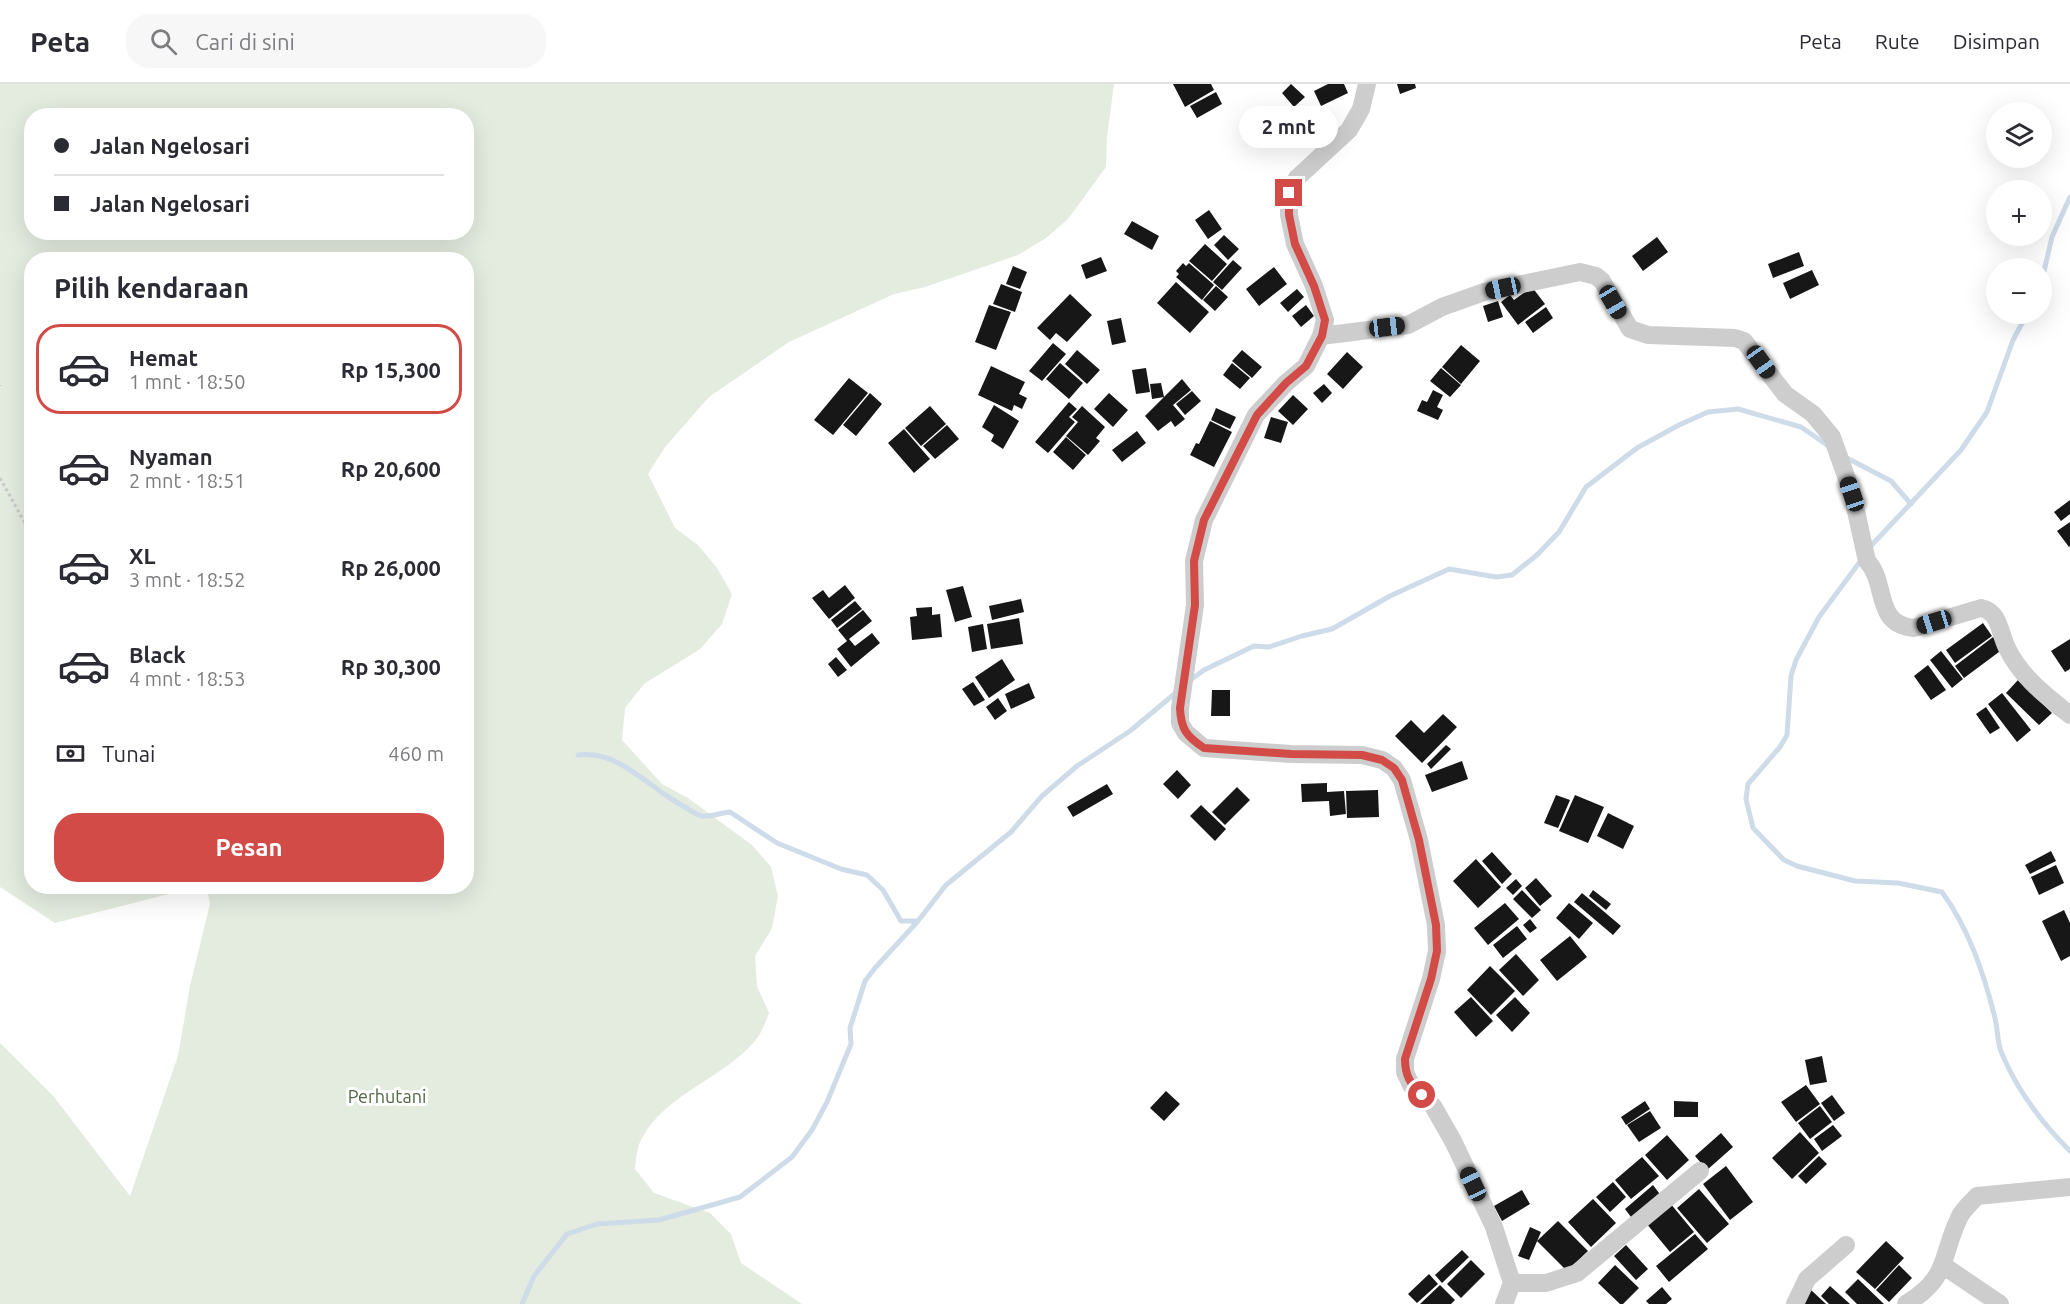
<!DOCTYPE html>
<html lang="id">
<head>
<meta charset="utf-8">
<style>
  :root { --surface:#fff; --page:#f7f7f7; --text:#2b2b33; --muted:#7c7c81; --line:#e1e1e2; --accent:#d24b46 }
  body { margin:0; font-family:Ubuntu,sans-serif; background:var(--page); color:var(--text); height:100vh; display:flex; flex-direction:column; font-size:22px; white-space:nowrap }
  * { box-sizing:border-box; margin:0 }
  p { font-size:20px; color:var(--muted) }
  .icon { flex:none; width:33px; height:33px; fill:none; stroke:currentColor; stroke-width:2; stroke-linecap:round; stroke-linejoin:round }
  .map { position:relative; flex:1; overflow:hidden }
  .panel { position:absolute; left:24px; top:168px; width:450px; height:642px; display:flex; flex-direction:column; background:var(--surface); border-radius:24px; box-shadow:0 6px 24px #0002 }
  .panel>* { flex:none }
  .banner { position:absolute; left:24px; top:24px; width:450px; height:132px; border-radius:24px; box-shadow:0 6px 24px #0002; display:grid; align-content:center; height:132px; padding:0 30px; background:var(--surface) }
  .controls { position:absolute; left:1986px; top:18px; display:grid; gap:12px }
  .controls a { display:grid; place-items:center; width:66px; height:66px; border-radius:50%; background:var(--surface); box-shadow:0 6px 24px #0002; font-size:30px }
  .end { position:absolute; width:27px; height:27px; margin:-14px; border:8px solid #d24b46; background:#fff; box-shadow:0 0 0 3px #fff }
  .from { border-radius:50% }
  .bubble { position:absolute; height:42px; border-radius:21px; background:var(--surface); box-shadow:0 6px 24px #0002; font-size:20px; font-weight:700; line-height:42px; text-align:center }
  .car { position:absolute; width:18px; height:36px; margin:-18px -9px; border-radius:8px; box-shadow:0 0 4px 2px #0007; background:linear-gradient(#222 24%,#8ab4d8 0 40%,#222 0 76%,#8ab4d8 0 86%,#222 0) }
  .banner b { display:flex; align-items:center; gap:21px; height:57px; font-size:22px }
  .banner b+b { border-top:2px solid var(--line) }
  .banner i { width:15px; height:15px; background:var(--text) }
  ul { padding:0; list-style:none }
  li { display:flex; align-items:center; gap:18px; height:90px; margin:0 12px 9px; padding:0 18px; border:3px solid transparent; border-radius:24px }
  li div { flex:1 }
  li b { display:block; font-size:22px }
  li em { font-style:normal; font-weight:700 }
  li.current { border-color:var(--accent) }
  li>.icon { width:54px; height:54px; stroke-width:1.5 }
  h2 { padding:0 30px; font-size:27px; line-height:72px }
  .pay { display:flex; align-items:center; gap:15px; height:66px; padding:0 30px; font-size:22px }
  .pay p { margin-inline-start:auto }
  .primary-button { display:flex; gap:12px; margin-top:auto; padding:12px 30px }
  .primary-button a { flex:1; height:69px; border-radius:24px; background:var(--accent); color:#fff; font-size:24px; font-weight:700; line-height:69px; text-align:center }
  header { display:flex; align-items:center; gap:36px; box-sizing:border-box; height:84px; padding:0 30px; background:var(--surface); border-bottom:2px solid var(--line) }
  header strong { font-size:28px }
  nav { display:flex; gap:33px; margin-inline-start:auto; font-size:21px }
  .search { width:420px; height:54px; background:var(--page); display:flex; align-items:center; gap:15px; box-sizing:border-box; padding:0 21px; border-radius:24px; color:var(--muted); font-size:22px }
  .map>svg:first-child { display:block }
</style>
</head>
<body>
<header>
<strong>Peta</strong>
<div class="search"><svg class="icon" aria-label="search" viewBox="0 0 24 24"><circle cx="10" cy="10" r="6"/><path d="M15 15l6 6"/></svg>Cari di sini</div>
<nav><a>Peta</a><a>Rute</a><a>Disimpan</a></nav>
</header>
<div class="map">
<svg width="2070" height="1220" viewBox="0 0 2070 1220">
  <rect width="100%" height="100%" fill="#fff"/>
  <path fill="#e4ebdf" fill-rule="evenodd" d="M0 0H1114L1107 53 1106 83 1068 135 1046 154 1018 171 925 203 894 210 789 258 709 313 665 363 648 390 675 444 698 461 717 484 732 510 722 540 700 565 644 600 625 624 622 656 662 700 688 714 752 761 771 783 778 812 772 844 755 872 757 902 769 929C765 939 761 951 754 958 722 995 667 1009 642 1054 637 1062 636 1076 635 1085L654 1109 710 1129 731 1150 741 1179 802 1220H0V959L54 1013 130 1112 178 972 190 902 210 820 207 805 192 804 55 839 0 803ZM32 32H466V148H32ZM32 176H466V802H32Z"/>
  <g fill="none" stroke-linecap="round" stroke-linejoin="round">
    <path stroke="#cedbe9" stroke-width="5" d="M2042 196 2052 153 2070 113
      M1845 373 1891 397 1911 420
      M1868 465 1961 366 1987 328 2013 256 2027 230
      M1862 475 1819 533 1796 576 1791 592 1787 651 1780 663 1748 700 1746 715 1753 744 1784 776 1797 782 1855 797 1898 799 1942 808C1969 845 1984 890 1995 934 1998 946 1997 959 2002 970 2018 1008 2041 1038 2070 1067
      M1189 597 1204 586 1254 562 1269 563 1302 552 1332 545 1390 512 1449 485 1496 493 1512 491 1537 471 1559 448 1586 403 1637 364 1679 341 1708 328 1738 325 1801 343 1830 363
      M578 671C621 666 649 705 685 723 690 726 696 731 702 732 709 733 721 729 730 728L777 759 841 785 867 791 883 806 901 837H918
      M522 1220 534 1192 567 1150 597 1140 659 1136 740 1113 792 1073 812 1046 827 1018 851 960 850 944 865 897 875 884 918 837 946 801 1011 748 1042 712 1077 682 1130 647 1178 607"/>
  </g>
  <path fill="#171717" d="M1173 0H1211L1214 6 1185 23Z
    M1291 0 1305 13 1294 23 1282 9Z
    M1328 0H1344L1348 9 1321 22 1314 7Z
    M1397 0H1415L1416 4 1400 10Z
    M1216 8 1222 20 1197 34 1190 22Z
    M1209 126 1222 145 1208 155 1195 136Z
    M1132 137 1159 152 1152 166 1124 150Z
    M1224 151 1239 165 1228 176 1214 161Z
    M1657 153 1668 168 1643 187 1632 172Z
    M1205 160 1227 180 1212 197 1189 177Z
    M1799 168 1804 182 1773 194 1768 180Z
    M1101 173 1107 187 1086 195 1081 181Z
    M1233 176 1242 184 1222 206 1213 198Z
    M1183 179 1186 182 1189 179 1214 201 1202 216 1176 193 1179 190 1176 187Z
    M1013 182 1027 188 1020 205 1006 200Z
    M1274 183 1287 200 1259 222 1246 205Z
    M1812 186 1819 201 1790 215 1783 199Z
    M1176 198 1209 228 1190 249 1157 219Z
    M1001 200 1022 208 1015 228 993 220Z
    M1216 202 1228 213 1215 227 1203 216Z
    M1532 203 1545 220 1518 241 1501 218 1510 211 1514 216Z
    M1297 205 1304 213 1288 228 1280 219Z
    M1070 210 1092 231 1067 258 1056 249 1050 256 1037 244Z
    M1498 217 1503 233 1488 238 1483 222Z
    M989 221 1011 228 996 266 975 258Z
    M1306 221 1314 232 1301 243 1292 232Z
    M1546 223 1553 234 1533 249 1525 238Z
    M1121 234 1126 258 1112 261 1107 237Z
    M1053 259 1066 270 1042 297 1029 287Z
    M1461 261 1480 277 1461 300 1442 283Z
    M1077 266 1100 286 1087 300 1065 280Z
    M1242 266 1262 283 1252 294 1232 277Z
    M1347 268 1363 283 1343 305 1327 290Z
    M1060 279 1083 299 1069 315 1046 295Z
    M1232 279 1250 294 1240 305 1223 291Z
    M991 282 1025 298 1019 310 1027 314 1022 325 1014 321 1012 327 978 311Z
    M1146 284 1150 308 1136 310 1132 286Z
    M1441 284 1461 301 1450 313 1430 297Z
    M849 294 868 309 833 351 814 336Z
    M1182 295 1191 306 1173 321 1185 335 1175 343 1171 337 1158 347 1145 332Z
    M1161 299 1164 313 1152 315 1150 300Z
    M1324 300 1332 309 1322 319 1313 309Z
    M1433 306 1443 311 1437 323 1443 326 1438 336 1417 327 1422 316 1427 318Z
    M1192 307 1201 317 1185 331 1176 320Z
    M870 309 882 320 856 352 843 341Z
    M1109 309 1128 326 1113 343 1094 325Z
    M1293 311 1308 325 1293 341 1278 327Z
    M1069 318 1077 325 1069 333 1075 338 1048 369 1035 358Z
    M994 321 1019 337 1003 365 991 357 994 351 982 343Z
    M930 322 946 340 921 362 905 344Z
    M1082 322 1105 343 1096 354 1100 357 1088 371 1066 352 1078 338 1072 333Z
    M1216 324 1236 333 1230 345 1211 336Z
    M1271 333 1288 338 1281 359 1264 354Z
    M1210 337 1232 348 1214 383 1190 371 1196 359 1199 360Z
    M947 341 959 355 935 375 923 362Z
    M904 345 930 375 914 389 888 359Z
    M1137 347 1146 359 1122 378 1112 366Z
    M1066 353 1086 371 1073 386 1053 368Z
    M2070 416V430L2061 437 2054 428Z
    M2070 438V462L2069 463 2057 447Z
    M845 501 855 514 829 535 812 514 823 506 829 514Z
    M963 502 972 533 955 538 946 506Z
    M1021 515 1024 528 992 536 989 522Z
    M855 517 862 525 837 544 831 536Z
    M932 523V531L940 530 942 553 912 556 910 533 917 532 916 524Z
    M863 526 872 537 849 555 855 562 872 549 880 559 851 583 837 565 847 557 838 546Z
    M1019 534 1023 560 991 565 987 540Z
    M1983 539 1992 552 1955 579 1946 566Z
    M983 540 987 565 972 568 968 543Z
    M1993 553 2003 565 1964 594 1955 582Z
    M2070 555V585L2065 588 2051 567Z
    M1941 567 1963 595 1952 604 1930 576Z
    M836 573 847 586 838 593 828 580Z
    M1002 575 1015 596 989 614 975 593Z
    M1928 581 1946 606 1931 616 1914 592Z
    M2018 596 2052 629 2039 641 2006 609Z
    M973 598 985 616 974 622 962 605Z
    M1029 599 1035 614 1011 625 1005 610Z
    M1212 606H1230V632H1211Z
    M2002 609 2031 646 2017 658 1988 620Z
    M998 614 1007 627 995 636 986 623Z
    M1986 623 2000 644 1990 650 1976 630Z
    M1443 630 1457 643 1422 679 1395 652 1411 636 1424 649Z
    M1446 661 1451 665 1431 685 1427 680Z
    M1462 677 1468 695 1432 708 1425 691Z
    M1177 686 1191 701 1178 715 1163 700Z
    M1327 699V708L1344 707 1346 730 1330 732 1329 717 1302 718 1301 700Z
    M1107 700 1113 710 1073 733 1067 723Z
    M1237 703 1250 716 1225 741 1212 728Z
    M1378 706 1379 733 1347 734 1346 707Z
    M1556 711 1570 716 1558 744 1544 739Z
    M1575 711 1604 723 1588 759 1559 747Z
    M1201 721 1226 745 1215 757 1190 732Z
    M1608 729 1634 742 1623 765 1597 752Z
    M2051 767 2056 777 2030 790 2025 781Z
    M1492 768 1512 790 1502 800 1482 777Z
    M1476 775 1501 803 1478 824 1453 797Z
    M2056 781 2064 799 2039 811 2031 793Z
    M1536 794 1552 812 1540 822 1525 804Z
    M1516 795 1522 802 1513 811 1506 804Z
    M1522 806 1541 826 1532 834 1513 815Z
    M1593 806 1611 820 1606 826 1589 812Z
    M1582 809 1621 842 1613 851 1574 818Z
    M1505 819 1519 835 1488 861 1474 844Z
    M1569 819 1593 839 1579 855 1556 834Z
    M2064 826 2070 839V872L2061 877 2042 837Z
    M1530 835 1537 844 1530 849 1523 841Z
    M1517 842 1527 855 1503 874 1493 861Z
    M1570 852 1587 873 1557 897 1540 876Z
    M1516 870 1539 896 1523 912 1499 886Z
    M1490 882 1515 907 1491 931 1467 906Z
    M1471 913 1493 937 1476 953 1454 928Z
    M1515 913 1530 929 1512 948 1496 931Z
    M1822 972 1827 998 1810 1001 1805 976Z
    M1806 1001 1820 1020 1796 1038 1781 1018Z
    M1166 1007 1180 1020 1164 1037 1150 1024Z
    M1832 1011 1845 1029 1834 1037 1821 1019Z
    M1645 1017 1650 1025 1626 1041 1621 1033Z
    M1674 1017 1698 1018V1033H1674Z
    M1820 1022 1832 1038 1810 1055 1798 1039Z
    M1650 1027 1661 1044 1639 1058 1627 1041Z
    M1833 1041 1842 1052 1822 1067 1814 1055Z
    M1800 1048 1819 1069 1792 1095 1772 1074Z
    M1721 1049 1733 1063 1707 1086 1695 1072Z
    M1667 1051 1689 1076 1667 1096 1645 1071Z
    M1819 1072 1827 1080 1806 1100 1798 1092Z
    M1642 1073 1659 1092 1631 1115 1615 1096Z
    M1726 1082 1753 1118 1730 1136 1703 1100Z
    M1613 1098 1626 1113 1610 1128 1596 1113Z
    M1653 1101 1662 1113 1634 1137 1625 1125Z
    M1699 1105 1729 1140 1707 1159 1677 1124Z
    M1522 1106 1530 1120 1502 1137 1494 1122Z
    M1593 1115 1616 1139 1591 1163 1568 1138Z
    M1670 1119 1694 1148 1670 1168 1646 1139Z
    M1558 1137 1588 1167 1567 1187 1537 1157Z
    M1530 1143 1541 1148 1529 1176 1518 1172Z
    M1695 1150 1708 1165 1669 1198 1656 1182Z
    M1886 1157 1904 1174 1875 1205 1856 1188Z
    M1626 1161 1648 1185 1636 1196 1614 1172Z
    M1462 1166 1469 1173 1442 1199 1435 1191Z
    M1471 1176 1485 1190 1461 1214 1447 1200Z
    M1615 1181 1639 1204 1623 1220H1620L1598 1199Z
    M1899 1181 1912 1194 1889 1218 1876 1206Z
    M1429 1190 1438 1200 1417 1219 1408 1210Z
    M1858 1195 1884 1220H1857L1845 1208Z
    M1440 1201 1455 1216 1451 1220H1420Z
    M1830 1202 1850 1220H1829L1821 1212Z
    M1662 1203 1672 1215 1666 1220H1649L1646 1217Z
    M1811 1206 1826 1220H1799Z"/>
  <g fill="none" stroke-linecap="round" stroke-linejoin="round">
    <path stroke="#cacaca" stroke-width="3" stroke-dasharray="3 3" stroke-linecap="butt" d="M0 301V302
      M0 394 32 452"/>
    <path stroke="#cdcdcd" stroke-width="18" d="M1367 0 1361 25 1349 46 1297 94 1289 109V131L1295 160 1314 202 1325 236 1321 252 1306 282 1286 299 1256 331 1204 436 1194 477 1195 521 1180 624V639L1186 649 1204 664 1291 670 1362 671 1382 676 1394 684 1402 696 1419 756 1436 841 1437 867 1431 895 1405 975V988L1411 1001 1433 1022 1453 1057 1494 1143 1512 1199 1504 1220
      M1321 252 1408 241 1442 223 1484 208 1580 188 1596 192 1602 197 1630 245 1648 251 1735 254 1744 257 1785 310 1813 330 1832 353 1852 409 1867 477C1888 499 1873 540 1914 544L1981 524C2000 528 1999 548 2007 564 2021 593 2045 611 2070 631
      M1944 1182 2000 1220
      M1512 1199H1546L1577 1189 1700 1087
      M1795 1220 1807 1195 1846 1161
      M1906 1220C1950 1193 1940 1174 1959 1134 1962 1126 1971 1119 1977 1112L2070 1103"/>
  </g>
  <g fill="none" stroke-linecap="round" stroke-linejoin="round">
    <path stroke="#d24b46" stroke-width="8" d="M1289 109V131L1295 160 1314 202 1325 236 1322 252 1306 282 1286 299 1257 331 1204 436 1194 477 1195 521 1180 624C1181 645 1186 652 1204 664L1291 670 1362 671 1382 676 1394 684 1402 696 1419 756 1436 841 1437 867 1431 895 1405 975C1405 991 1410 1000 1422 1011"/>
  </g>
  <g text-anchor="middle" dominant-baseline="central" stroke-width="6" stroke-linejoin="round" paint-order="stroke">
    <g font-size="18" fill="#4f6742" stroke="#fff">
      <text x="387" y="1012">Perhutani</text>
    </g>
  </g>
</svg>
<div class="controls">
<a><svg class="icon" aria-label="layers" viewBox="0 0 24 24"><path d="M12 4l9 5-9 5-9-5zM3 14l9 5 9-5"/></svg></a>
<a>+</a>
<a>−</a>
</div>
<i class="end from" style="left:1422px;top:1011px"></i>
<i class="end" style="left:1289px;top:109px"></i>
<div class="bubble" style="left:1239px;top:22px;width:99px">2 mnt</div>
<i class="car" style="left:1503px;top:204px;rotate:258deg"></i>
<i class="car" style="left:1613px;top:218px;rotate:150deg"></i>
<i class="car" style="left:1387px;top:243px;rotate:83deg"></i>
<i class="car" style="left:1761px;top:278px;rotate:145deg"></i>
<i class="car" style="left:1852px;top:410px;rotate:341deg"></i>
<i class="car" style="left:1934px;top:538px;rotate:253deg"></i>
<i class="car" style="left:1473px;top:1100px;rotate:335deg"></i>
<div class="banner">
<b><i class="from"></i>Jalan Ngelosari</b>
<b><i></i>Jalan Ngelosari</b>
</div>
<section class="panel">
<h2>Pilih kendaraan</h2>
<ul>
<li class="current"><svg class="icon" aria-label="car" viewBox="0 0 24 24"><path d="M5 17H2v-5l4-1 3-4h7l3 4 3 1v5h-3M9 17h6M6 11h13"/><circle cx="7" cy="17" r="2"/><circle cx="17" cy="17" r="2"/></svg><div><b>Hemat</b><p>1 mnt · 18:50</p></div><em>Rp 15,300</em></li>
<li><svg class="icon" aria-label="car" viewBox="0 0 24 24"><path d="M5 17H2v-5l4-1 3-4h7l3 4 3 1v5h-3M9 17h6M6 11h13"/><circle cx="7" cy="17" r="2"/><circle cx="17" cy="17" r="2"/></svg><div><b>Nyaman</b><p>2 mnt · 18:51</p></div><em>Rp 20,600</em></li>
<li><svg class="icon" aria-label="car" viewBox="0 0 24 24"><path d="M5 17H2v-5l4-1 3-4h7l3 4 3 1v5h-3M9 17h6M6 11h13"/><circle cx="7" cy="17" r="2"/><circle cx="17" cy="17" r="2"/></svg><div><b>XL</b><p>3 mnt · 18:52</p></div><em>Rp 26,000</em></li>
<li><svg class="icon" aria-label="car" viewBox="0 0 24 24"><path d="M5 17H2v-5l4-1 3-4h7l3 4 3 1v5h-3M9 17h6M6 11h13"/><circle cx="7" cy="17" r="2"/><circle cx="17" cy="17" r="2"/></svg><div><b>Black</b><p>4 mnt · 18:53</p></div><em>Rp 30,300</em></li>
</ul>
<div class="pay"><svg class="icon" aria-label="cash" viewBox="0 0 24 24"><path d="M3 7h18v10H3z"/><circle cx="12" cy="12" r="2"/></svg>Tunai<p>460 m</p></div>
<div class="primary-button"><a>Pesan</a></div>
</section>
</div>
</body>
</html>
